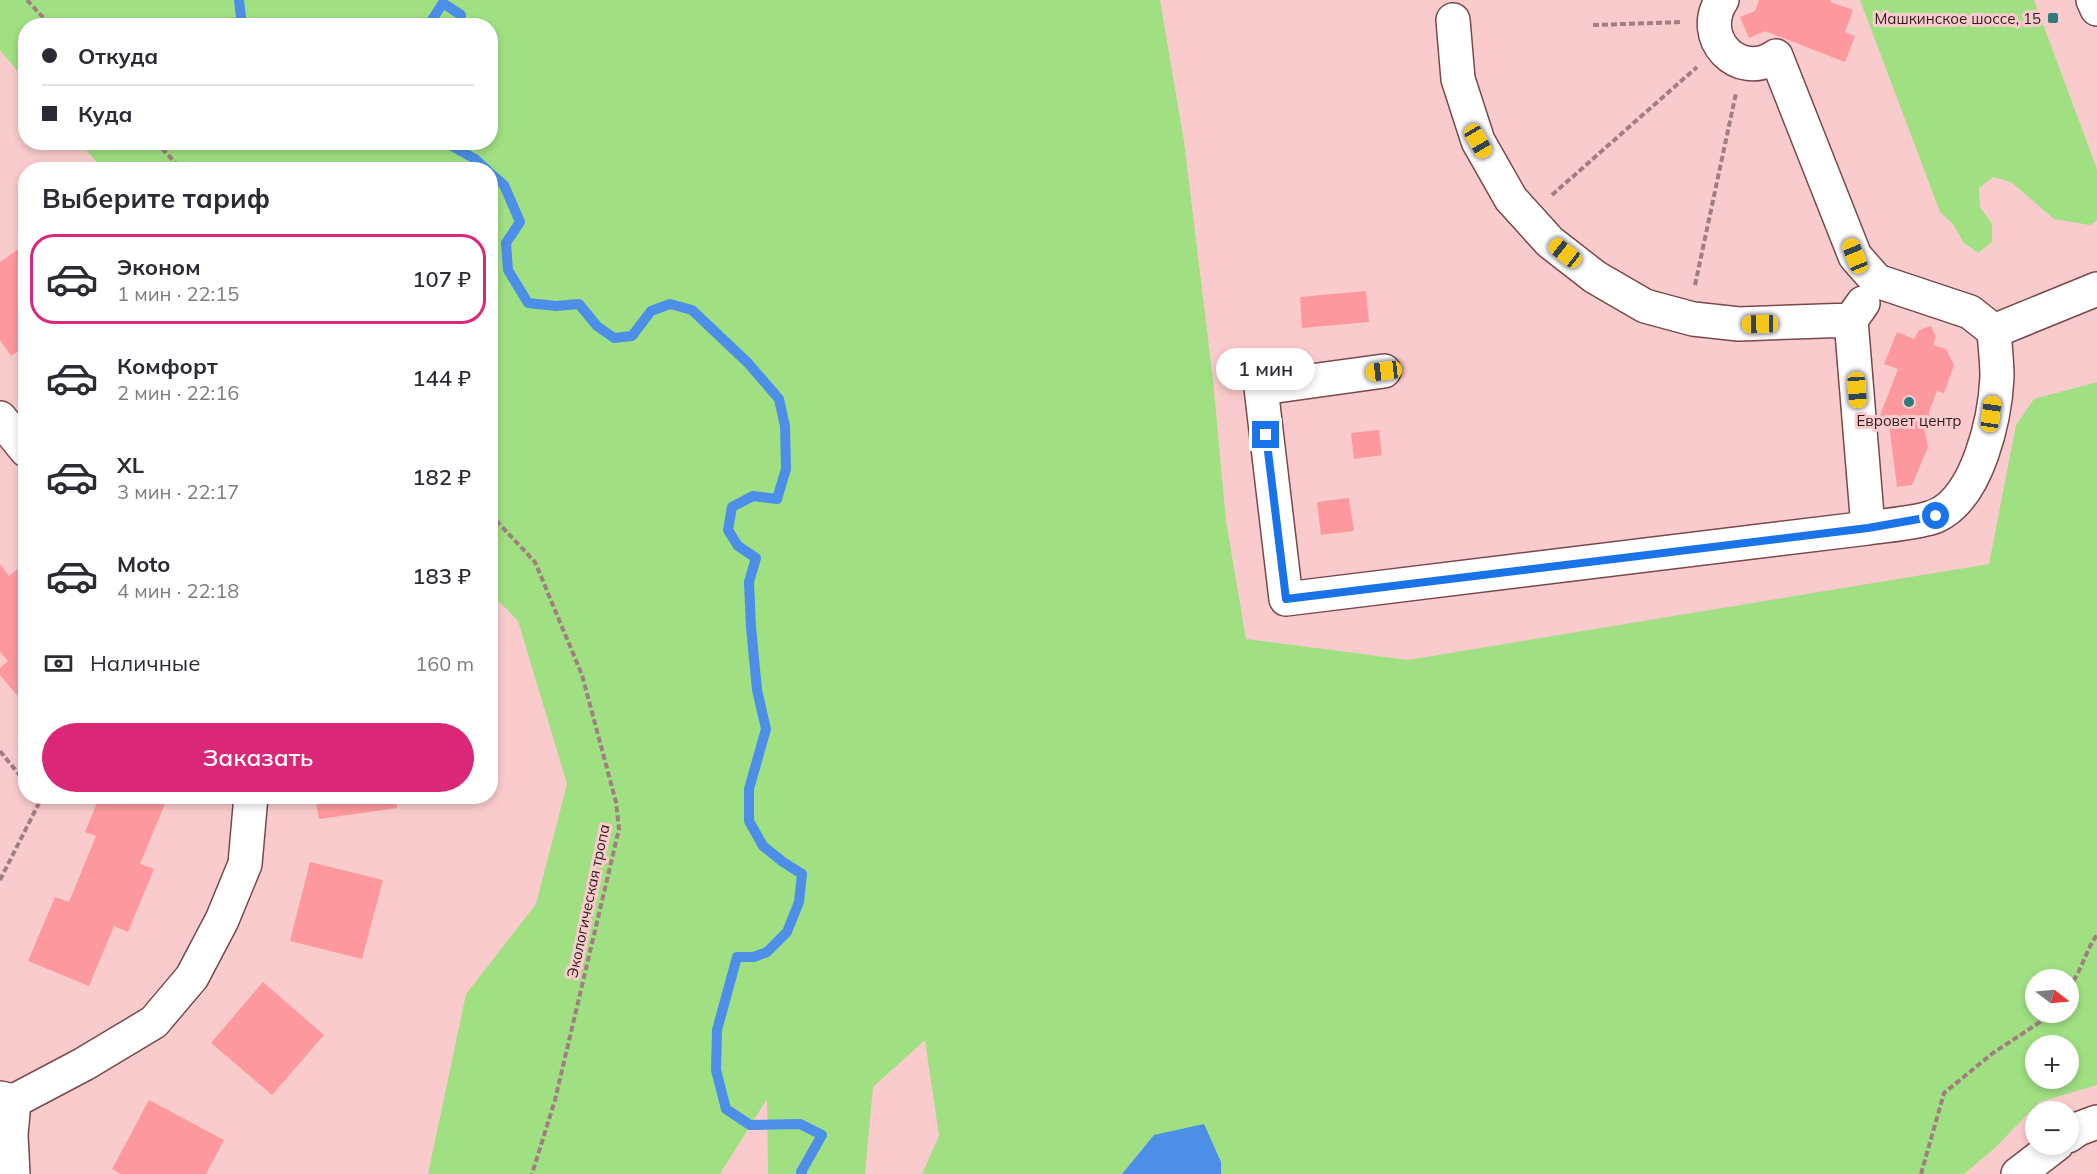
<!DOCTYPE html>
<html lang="ru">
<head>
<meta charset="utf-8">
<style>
  :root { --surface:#fff; --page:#f7f7f7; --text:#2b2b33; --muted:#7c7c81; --line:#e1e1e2; --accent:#db2777 }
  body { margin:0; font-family:Mulish,sans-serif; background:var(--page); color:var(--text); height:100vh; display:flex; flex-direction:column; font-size:22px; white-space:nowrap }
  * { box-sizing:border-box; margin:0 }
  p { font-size:20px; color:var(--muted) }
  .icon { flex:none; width:33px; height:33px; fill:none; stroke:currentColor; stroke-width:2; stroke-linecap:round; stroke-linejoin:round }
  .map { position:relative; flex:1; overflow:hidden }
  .details { position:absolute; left:18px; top:162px; width:480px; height:642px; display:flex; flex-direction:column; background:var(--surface); border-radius:24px; box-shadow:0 3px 9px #0003 }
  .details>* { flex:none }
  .hud { position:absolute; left:18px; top:18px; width:480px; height:132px; border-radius:24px; box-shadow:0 3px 9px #0003; display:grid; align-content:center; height:132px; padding:0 24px; background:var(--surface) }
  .needle { width:39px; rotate:106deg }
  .buttons { position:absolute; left:2025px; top:969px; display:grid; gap:12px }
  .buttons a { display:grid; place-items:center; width:54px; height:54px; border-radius:50%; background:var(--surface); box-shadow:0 3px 9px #0003; font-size:30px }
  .end { position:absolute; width:27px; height:27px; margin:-14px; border:8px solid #1a73e8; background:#fff; box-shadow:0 0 0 3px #fff }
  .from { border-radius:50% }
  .bubble { position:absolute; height:42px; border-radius:21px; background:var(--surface); box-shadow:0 3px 9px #0003; font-size:20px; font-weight:600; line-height:42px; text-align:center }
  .car { position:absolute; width:18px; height:36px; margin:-18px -9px; border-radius:8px; box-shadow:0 0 4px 2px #0007; background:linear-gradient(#f5c518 24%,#345 0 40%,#f5c518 0 76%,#345 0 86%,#f5c518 0) }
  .hud b { display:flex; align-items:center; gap:21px; height:57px; font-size:22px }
  .hud b+b { border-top:2px solid var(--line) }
  .hud i { width:15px; height:15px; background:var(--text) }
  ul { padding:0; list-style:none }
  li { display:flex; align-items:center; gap:18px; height:90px; margin:0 12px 9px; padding:0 12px; border:3px solid transparent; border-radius:24px }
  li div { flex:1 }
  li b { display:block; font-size:22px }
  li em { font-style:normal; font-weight:600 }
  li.current { border-color:var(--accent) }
  li>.icon { width:54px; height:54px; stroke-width:1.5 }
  h2 { padding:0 24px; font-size:27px; line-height:72px }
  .pay { display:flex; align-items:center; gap:15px; height:66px; padding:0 24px; font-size:22px }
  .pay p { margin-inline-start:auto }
  .action { display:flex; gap:12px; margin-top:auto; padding:12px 24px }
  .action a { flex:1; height:69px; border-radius:36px; background:var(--accent); color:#fff; font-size:24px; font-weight:600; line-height:69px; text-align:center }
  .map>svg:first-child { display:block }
</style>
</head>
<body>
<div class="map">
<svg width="2097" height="1174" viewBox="0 0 2097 1174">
  <rect width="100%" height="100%" fill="#facbcc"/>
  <path fill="#a0e083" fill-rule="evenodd" d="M0 0H1160L1184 141 1213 380 1226 521 1246 639 1408 660 1989 564 2016 425 2034 399 2097 382V1085L2039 1102 1995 1148 1964 1174H1221V1162L1154 1135 1122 1174H922L939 1136 925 1040 873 1087 865 1174H768L767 1099 720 1174H428L466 994 536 904 567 784 518 621 491 593 490 170 103 169 80 143 490 142V26H26L25 80 0 50ZM2036 980H2068V1012H2036ZM2036 1046H2068V1078H2036Z
    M1860 0H2034L2097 169V220L2090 225 2054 219 2011 182 1993 177 1979 188 1980 207 1992 224V242L1978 253 1963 242 1953 224 1940 212Z"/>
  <path fill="#4c8ee8" d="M1204 1124 1221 1162V1174H1122L1154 1135Z"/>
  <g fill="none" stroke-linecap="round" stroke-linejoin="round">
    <path stroke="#4c8ee8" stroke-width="10" d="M239 0 242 26
      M428 26 443 3 461 15 460 26
      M449 142 450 145 475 159 487 170
      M490 173 504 185 520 222 506 243 508 270 528 303 556 306 579 304 597 326 614 338 632 336 651 311 670 304 692 310 748 363 779 399 785 426 786 469 777 499 753 496 732 507 728 530 738 546 756 558 749 582 751 627 757 690 766 729 749 789V821L763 846 783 862 802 874 799 902 787 932 767 952 754 957H737L717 1030 716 1070 726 1109 750 1125 800 1124 822 1135 801 1172 802 1174"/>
  </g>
  <path fill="#fd999e" d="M1759 0H1831V2L1853 10 1845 32 1855 36 1845 62 1765 31 1749 38 1740 17 1755 11Z
    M26 244V346L11 356 0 340V262Z
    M1366 291 1369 322 1302 328 1300 297Z
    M1931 326 1936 337 1933 345 1946 349 1954 365 1944 393 1937 391 1929 412 1931 425 1924 427 1928 447 1912 485 1897 487 1888 417 1879 418 1898 369 1884 364 1897 332 1914 339 1919 330Z
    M1379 430 1382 455 1354 459 1351 433Z
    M1349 498 1354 531 1321 535 1317 502Z
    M0 564 9 576 20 567 26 573V706L0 675V668L8 661 0 652Z
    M100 796H148L165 804 140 864 154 869 128 932 114 926 89 986 28 961 55 897 69 902 96 836 85 832Z
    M315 796H396L397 808 319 819Z
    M310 862 383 880 362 959 290 941Z
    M263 982 324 1035 272 1095 211 1043Z
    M149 1100 224 1140 206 1174H121L112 1169Z"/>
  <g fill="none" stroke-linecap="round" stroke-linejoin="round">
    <g stroke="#78484b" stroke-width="36">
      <path id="minor" d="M1722 0C1697 37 1738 82 1776 56L1855 256 1877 281 1970 312 1994 331 2097 289
        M1453 20 1458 79 1478 141 1511 199 1550 242 1595 277 1645 306 1693 319 1739 324 1851 320
        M1863 303 1851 320 1868 528
        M1384 371 1261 388 1286 599 1868 528C1887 525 1919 523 1936 516 1978 497 1995 419 1997 377 1997 362 1995 346 1994 331
        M0 418 26 450
        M0 1098 14 1101 84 1064 154 1022 192 977 222 920 245 864 251 796
        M2068 1136 2078 1129 2097 1122
        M13 1174 11 1135 14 1101
        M2018 1174 2057 1144"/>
    </g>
    <g stroke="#78484b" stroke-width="36">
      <path id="major" d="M2093 0 2097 9"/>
    </g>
    <path stroke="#a17e7f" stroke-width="4" stroke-dasharray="6 3" stroke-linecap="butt" d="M27 0 51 26
      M1593 25 1683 22
      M156 142 182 170
      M1552 195 1697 67
      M1695 285 1736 93
      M490 514 535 562 582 675 616 802 619 829 555 1100 532 1174
      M0 751 26 783
      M0 880 40 801 37 796
      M2068 988C2082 972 2085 951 2097 935
      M1921 1174 1944 1093 1993 1053 2040 1022 2048 1012"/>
    <use href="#minor" stroke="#fff" stroke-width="33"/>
    <use href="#major" stroke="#fff" stroke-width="33"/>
  </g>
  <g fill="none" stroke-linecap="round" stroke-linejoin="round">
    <path stroke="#1a73e8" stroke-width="8" d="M1266 435 1286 599 1868 528 1936 516"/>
  </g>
  <g fill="#307a7b" stroke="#facbcc" stroke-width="2">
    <rect x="2047" y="12" width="12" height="12" rx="3"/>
    <circle cx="1909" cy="402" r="6"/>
  </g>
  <g text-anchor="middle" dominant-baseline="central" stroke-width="6" stroke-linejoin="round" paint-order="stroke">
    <g font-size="15" fill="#301c1d" stroke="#facbcc" text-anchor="end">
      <text x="2041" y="18">Машкинское шоссе, 15</text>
      <text x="1909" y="420" text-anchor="middle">Евровет центр</text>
    </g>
    <g font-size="15" fill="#301c1d" stroke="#facbcc">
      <text transform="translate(588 901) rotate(-78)">Экологическая тропа</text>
    </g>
  </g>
</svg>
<div class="buttons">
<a><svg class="needle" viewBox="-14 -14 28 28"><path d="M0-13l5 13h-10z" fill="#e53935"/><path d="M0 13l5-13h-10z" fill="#7c7c81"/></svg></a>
<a>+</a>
<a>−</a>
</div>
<i class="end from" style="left:1936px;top:516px"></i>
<i class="end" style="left:1266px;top:435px"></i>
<div class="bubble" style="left:1216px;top:348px;width:99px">1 мин</div>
<i class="car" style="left:1478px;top:141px;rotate:150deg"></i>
<i class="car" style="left:1565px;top:253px;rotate:308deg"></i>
<i class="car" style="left:1855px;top:256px;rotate:338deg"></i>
<i class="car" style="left:1760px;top:324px;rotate:269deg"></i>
<i class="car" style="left:1384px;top:371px;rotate:263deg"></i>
<i class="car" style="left:1857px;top:390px;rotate:176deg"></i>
<i class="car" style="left:1991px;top:414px;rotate:8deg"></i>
<div class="hud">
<b><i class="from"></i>Откуда</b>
<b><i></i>Куда</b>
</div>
<section class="details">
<h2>Выберите тариф</h2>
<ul>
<li class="current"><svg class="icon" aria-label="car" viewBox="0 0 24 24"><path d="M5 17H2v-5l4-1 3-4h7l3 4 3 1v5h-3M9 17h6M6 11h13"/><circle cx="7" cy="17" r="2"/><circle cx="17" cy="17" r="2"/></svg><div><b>Эконом</b><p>1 мин · 22:15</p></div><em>107 ₽</em></li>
<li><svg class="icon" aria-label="car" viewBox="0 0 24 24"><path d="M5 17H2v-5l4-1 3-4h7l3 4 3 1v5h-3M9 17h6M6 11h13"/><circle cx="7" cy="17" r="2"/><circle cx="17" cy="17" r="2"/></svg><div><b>Комфорт</b><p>2 мин · 22:16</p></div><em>144 ₽</em></li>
<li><svg class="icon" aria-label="car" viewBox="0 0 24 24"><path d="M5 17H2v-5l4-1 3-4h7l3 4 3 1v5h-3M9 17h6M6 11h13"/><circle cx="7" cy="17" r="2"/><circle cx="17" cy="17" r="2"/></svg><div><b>XL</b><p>3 мин · 22:17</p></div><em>182 ₽</em></li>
<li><svg class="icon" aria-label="car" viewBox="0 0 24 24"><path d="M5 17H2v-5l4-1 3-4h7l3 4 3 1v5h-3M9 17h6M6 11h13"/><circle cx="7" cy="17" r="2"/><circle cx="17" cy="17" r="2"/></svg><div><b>Moto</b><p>4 мин · 22:18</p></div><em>183 ₽</em></li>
</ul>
<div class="pay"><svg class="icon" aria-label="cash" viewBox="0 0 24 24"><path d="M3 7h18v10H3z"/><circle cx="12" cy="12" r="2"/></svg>Наличные<p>160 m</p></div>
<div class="action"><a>Заказать</a></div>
</section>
</div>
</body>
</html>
